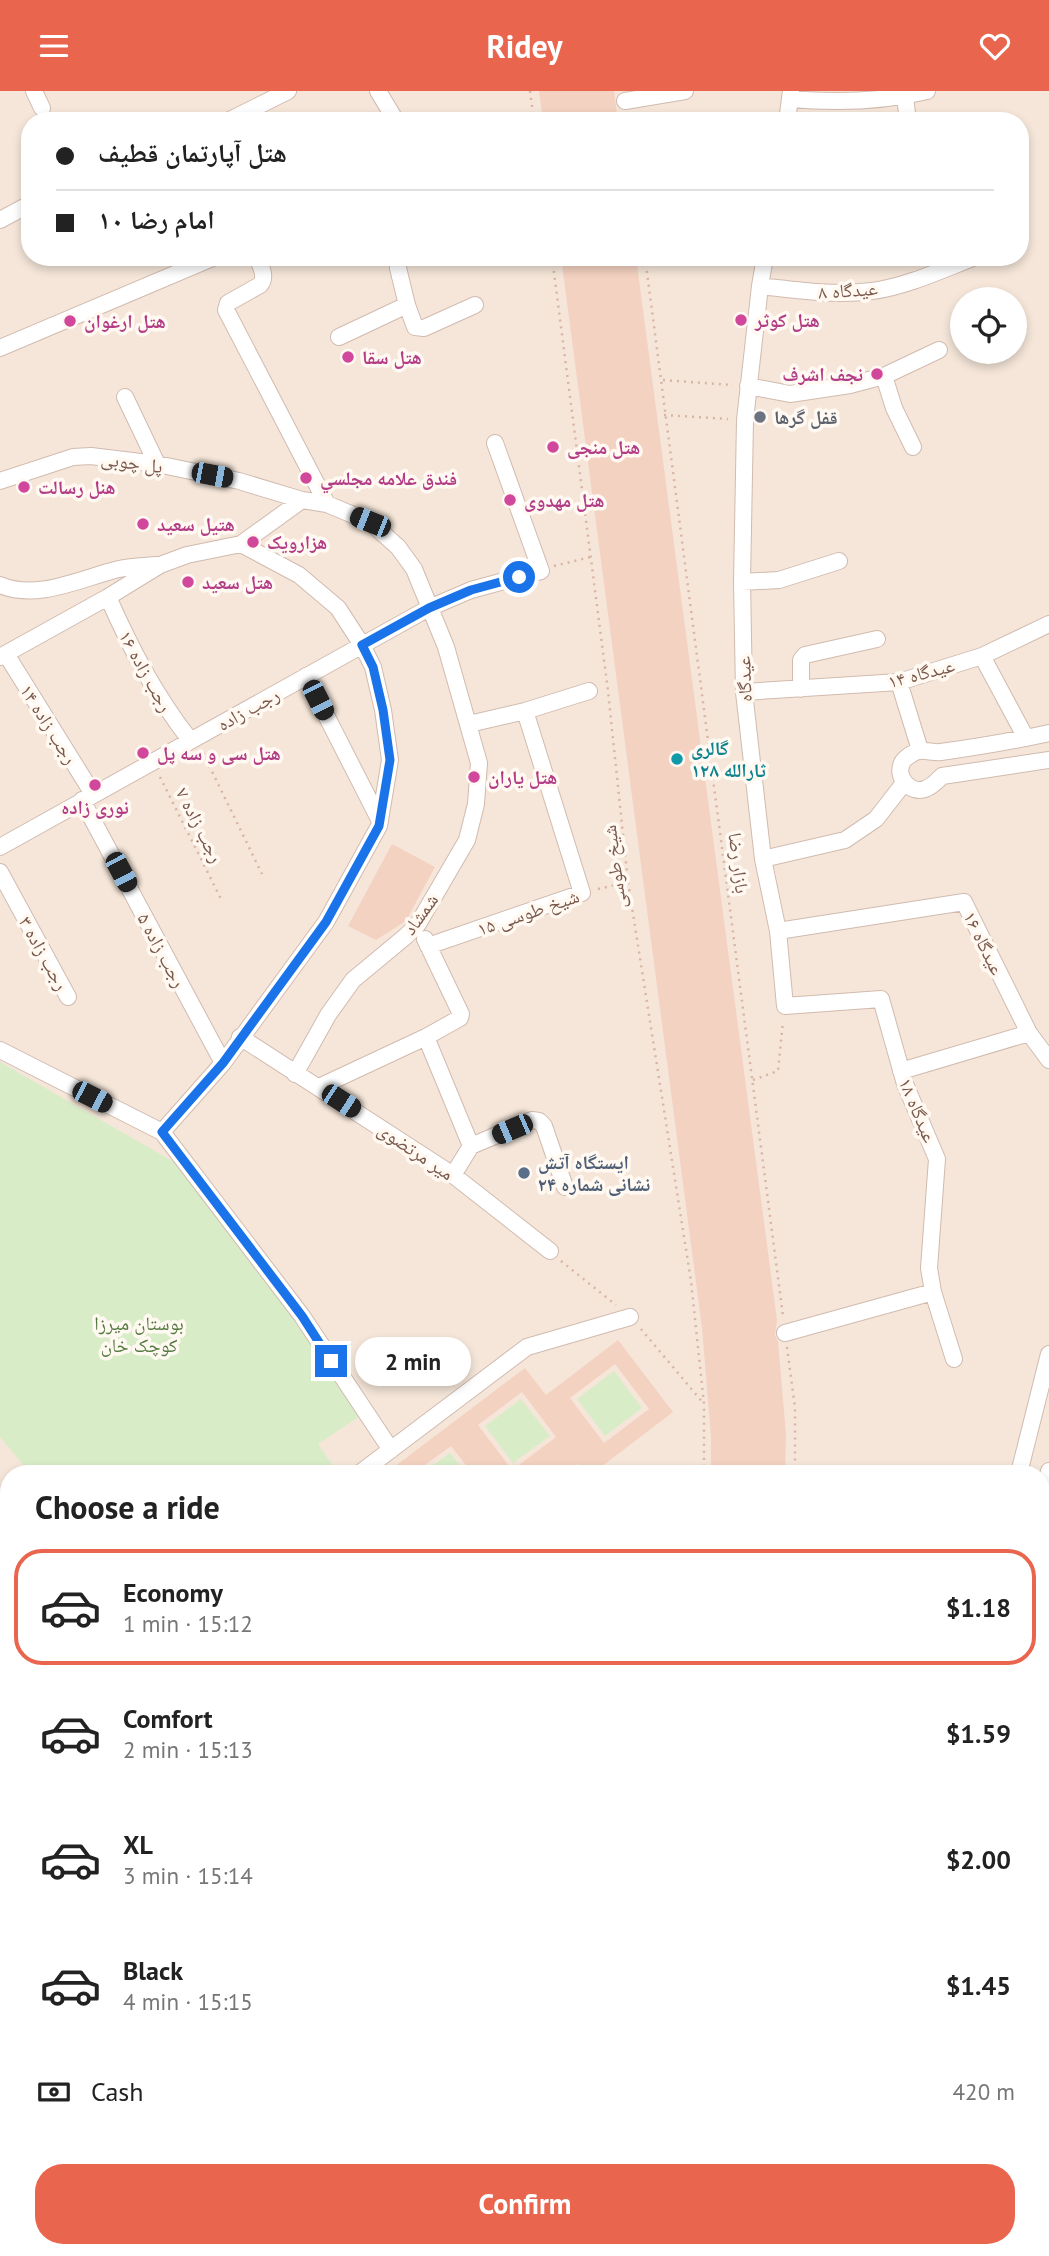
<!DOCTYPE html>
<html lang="en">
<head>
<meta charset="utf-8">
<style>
  :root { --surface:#fff; --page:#f6f6f6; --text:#222; --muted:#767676; --line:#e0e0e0; --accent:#e9654d }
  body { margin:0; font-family:"PT Sans","Noto Naskh Arabic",sans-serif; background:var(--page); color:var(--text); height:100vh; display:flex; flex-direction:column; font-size:26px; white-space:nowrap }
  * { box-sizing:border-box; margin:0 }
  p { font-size:23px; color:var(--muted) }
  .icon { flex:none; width:38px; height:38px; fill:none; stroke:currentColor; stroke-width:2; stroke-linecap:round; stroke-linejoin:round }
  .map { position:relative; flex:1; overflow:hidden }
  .drawer { position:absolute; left:0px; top:1374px; width:1050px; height:793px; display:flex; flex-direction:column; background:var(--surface); border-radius:28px 28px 0 0; box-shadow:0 4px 10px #0003 }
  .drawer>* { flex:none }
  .hud { position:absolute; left:21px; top:21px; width:1008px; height:154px; border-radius:28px; box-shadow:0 4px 10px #0003; display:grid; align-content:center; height:154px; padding:0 35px; background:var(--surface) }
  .fabs { position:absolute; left:950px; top:196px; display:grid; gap:14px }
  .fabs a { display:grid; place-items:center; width:77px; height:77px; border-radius:50%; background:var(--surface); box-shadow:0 4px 10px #0003; font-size:35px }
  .end { position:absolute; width:32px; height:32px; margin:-16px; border:9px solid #1a73e8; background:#fff; box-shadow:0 0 0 4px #fff }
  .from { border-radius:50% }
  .bubble { position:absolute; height:49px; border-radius:24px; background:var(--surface); box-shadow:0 4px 10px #0003; font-size:23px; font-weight:600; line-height:49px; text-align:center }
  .car { position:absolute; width:21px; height:42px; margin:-21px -10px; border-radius:9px; box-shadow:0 0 5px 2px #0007; background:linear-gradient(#222 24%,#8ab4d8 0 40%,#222 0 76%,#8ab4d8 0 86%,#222 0) }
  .hud b { display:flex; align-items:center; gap:24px; height:66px; font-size:26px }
  .hud b+b { border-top:2px solid var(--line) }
  .hud i { width:18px; height:18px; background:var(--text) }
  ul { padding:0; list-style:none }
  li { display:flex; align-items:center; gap:21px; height:116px; margin:0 14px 10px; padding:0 21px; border:4px solid transparent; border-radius:28px }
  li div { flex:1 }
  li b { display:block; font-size:26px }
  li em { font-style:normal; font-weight:600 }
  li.active { border-color:var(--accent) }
  li>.icon { width:63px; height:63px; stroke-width:1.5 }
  h2 { padding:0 35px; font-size:32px; line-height:84px }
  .pay { display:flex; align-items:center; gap:18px; height:77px; padding:0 35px; font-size:26px }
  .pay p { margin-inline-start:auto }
  .button { display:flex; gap:14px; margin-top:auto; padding:14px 35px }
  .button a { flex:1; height:80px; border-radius:28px; background:var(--accent); color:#fff; font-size:28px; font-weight:600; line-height:80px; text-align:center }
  header { display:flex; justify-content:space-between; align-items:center; height:91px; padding:0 35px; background:var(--accent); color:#fff; font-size:32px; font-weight:600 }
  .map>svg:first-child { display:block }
</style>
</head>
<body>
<header><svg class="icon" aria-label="menu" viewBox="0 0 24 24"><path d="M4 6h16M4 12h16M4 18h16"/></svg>Ridey<svg class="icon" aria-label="heart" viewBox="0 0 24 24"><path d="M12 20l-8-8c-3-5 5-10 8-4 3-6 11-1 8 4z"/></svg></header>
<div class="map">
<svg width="1049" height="2165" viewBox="0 0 1049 2165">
  <rect width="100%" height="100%" fill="#fdf5eb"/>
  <path fill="#f5e6d9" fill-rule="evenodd" d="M0 0H1049V2165H0ZM30 30H1020V166H30ZM962 208H1015V261H962ZM9 1382H1041V2158H9Z"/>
  <path fill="#d9ecc8" d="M0 971 174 1071 272 1184 372 1317 318 1353 338 1382H30L0 1346Z
    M614 1280 642 1317 605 1345 577 1308Z
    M521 1308 550 1345 513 1372 485 1335Z
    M450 1362 466 1382H422Z
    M658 2158H707L708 2165H659Z"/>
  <path fill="#f4d2c1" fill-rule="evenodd" d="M539 0H614L618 30H543Z
    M561 166H636L777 1229 775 1244 778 1250 786 1344 785 1382H711V1346L702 1237Z
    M392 753 435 776 406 830 376 849 348 835Z
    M618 1249 673 1321 601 1376 606 1382H584L577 1373 565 1382H472L451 1355 414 1382H386L525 1277 546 1304ZM615 1273 649 1318 604 1352 570 1307ZM522 1301 556 1346 512 1379 478 1334Z"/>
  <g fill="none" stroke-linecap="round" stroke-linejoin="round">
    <g stroke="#d1bbaf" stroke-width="18">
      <path id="minor" d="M34 0 42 17
        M378 0 396 30
        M905 6 908 30
        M790 8C836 12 882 11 927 0
        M625 10 685 0
        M228 30 288 0
        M787 30 791 0
        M0 129 30 113
        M257 166C261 176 267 186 260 194L228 212 226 219 327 413
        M765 166 760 195 745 329 742 491 744 601 763 768 778 840 785 915 881 908 905 993 937 1068 929 1177 933 1201 954 1268
        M760 195C797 199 835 205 872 200 905 196 944 178 975 166
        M407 214 415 236 424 237 475 214
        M339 246 407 214 398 177V172L403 166
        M0 257 215 166
        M884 285 894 317 913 356
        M748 295 790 303 850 294 884 285 939 259
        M125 306 157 373
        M0 390 73 366 91 365 157 373 239 390 302 409 327 413 370 431 398 456 414 478 446 556 479 672 476 713 467 749 418 833 406 845 353 889 328 924 295 983
        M742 491 779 489 839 470
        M0 494C38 510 81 487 119 478 131 475 145 475 157 474
        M108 506C131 558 155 604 190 649
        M6 563 93 703
        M982 565 1026 647
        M0 566 108 506 160 474 187 464 241 453 302 409
        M306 585 380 730
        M899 591 920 659
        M801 598V569L805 564 877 548
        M744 601 899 591 982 565 1049 533
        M469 633 525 620 589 600
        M1049 642C1013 650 977 656 941 661 934 662 926 659 919 660 914 661 904 667 902 672 895 687 911 703 925 698 933 695 937 690 942 685L1049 669
        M82 709 223 972
        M0 756 429 517 471 499 541 480 495 352
        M763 768 845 749 876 728 904 692
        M0 781 68 906
        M778 840 964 811 1029 942 1049 969
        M428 855 582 802 525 620
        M240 946 453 1084 550 1160
        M426 946 471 1055
        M0 959 162 1041 302 1225 391 1359
        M901 980 1029 942
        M319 996 426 946 460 927 461 923 425 848
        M162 1041 223 972 326 831 379 735 390 669 383 619 373 576 362 554 338 517 299 484 241 453
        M453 1084 471 1055 532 1029 539 1030 544 1035 565 1096
        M785 1242 933 1201
        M360 1382 527 1256 630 1226
        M1019 1382 1049 1263
        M1041 1417 1049 1380
        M0 1456 9 1451
        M1041 1637 1049 1644
        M0 1740 9 1732
        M0 2066 9 2081
        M54 2158 59 2165
        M214 2158 218 2165
        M758 2165 782 2158"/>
    </g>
    <g stroke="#dad1cd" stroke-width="24">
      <path id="major" d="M0 1419 9 1430
        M1041 1703 1049 1702
        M1041 1751 1049 1749
        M0 1894 9 1889
        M0 1919 9 1914
        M1041 2125 1049 2117
        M359 2158 364 2165
        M719 2158V2165
        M1006 2165 1012 2158"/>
    </g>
    <path stroke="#d9b5a3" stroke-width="2.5" stroke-dasharray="2 5" stroke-linecap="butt" d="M530 0 534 30
      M552 166 608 600 628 791 691 1190 704 1313V1382
      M645 166 783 1225
      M663 289 733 294
      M664 324 728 328
      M554 475 591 466
      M203 662 262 783
      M160 686 222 810
      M598 798 628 791
      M753 989 778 980 783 930
      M561 1170 616 1214
      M641 1238 704 1313
      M787 1256 795 1317V1382
      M0 1608 9 1603
      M1041 1899 1049 1912"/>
    <use href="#minor" stroke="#fff" stroke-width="16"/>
    <use href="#major" stroke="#fcd5a2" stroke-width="21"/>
  </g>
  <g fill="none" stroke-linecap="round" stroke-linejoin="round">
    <path stroke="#1a73e8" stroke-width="9" d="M331 1270 302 1225 162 1041 223 972 326 831 379 735 390 669 383 619 373 576 362 554 429 517 471 499 519 486"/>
  </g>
  <g fill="#d1479c" stroke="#fff9f2" stroke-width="2.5">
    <circle cx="741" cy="229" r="7"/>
    <circle cx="70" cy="230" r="7"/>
    <circle cx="348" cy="266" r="7"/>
    <circle cx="877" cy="283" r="7"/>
    <circle cx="553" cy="356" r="7"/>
    <circle cx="306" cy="387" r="7"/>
    <circle cx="24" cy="396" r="7"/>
    <circle cx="510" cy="409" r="7"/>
    <circle cx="143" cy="433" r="7"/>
    <circle cx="253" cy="451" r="7"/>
    <circle cx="188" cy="491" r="7"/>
    <circle cx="143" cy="662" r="7"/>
    <circle cx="474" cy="686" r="7"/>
    <circle cx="95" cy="694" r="7"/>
  </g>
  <circle fill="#6b7280" stroke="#fff9f2" stroke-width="2.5" cx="760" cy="326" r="7"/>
  <circle fill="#0f9aa8" stroke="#fff9f2" stroke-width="2.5" cx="677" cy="668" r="7"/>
  <circle fill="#5c6f8a" stroke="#fff9f2" stroke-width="2.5" cx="524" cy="1082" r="7"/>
  <g text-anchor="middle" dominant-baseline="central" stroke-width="7" stroke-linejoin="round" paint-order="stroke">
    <g font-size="19" fill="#7a594c" stroke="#fff9f2">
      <text transform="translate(848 199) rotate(-4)">عیدگاه ۸</text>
      <text transform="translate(132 371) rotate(8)">پل چوبی</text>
      <text transform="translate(146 580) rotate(61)">رجب زاده ۱۶</text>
      <text transform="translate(921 582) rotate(-15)">عیدگاه ۱۴</text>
      <text transform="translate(744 588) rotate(-92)">عیدگاه</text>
      <text transform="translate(248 618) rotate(-29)">رجب زاده</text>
      <text transform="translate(49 633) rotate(58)">رجب زاده ۱۴</text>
      <text transform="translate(200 734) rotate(63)">رجب زاده ۷</text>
      <text transform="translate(739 772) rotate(83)">بازار رضا</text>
      <text transform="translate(614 776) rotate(-97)">شیخ طوسی</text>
      <text transform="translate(528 821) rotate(-19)">۱۵ شیخ طوسی</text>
      <text transform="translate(420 823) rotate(-54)">شمشاد</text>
      <text transform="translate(984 852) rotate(64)">عیدگاه ۱۶</text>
      <text transform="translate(162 859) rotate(62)">رجب زاده ۵</text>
      <text transform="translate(44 862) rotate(61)">رجب زاده ۳</text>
      <text transform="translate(918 1019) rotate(67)">عیدگاه ۱۸</text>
      <text transform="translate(416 1060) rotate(34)">میر مرتضوی</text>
    </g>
    <g font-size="19" font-weight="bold" fill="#b23c85" stroke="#fff9f2" text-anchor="start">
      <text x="755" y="229">هتل کوثر</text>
      <text x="84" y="230">هتل ارغوان</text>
      <text x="362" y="266">هتل سقا</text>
      <text x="863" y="283" text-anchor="end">نجف اشرف</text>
      <text x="567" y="356">هتل منجی</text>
      <text x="320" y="387">فندق علامه مجلسي</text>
      <text x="38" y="396">هنل رسالت</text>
      <text x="524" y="409">هتل مهدوى</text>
      <text x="157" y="433">هتیل سعید</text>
      <text x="267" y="451">هزارویک</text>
      <text x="202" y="491">هتل سعید</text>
      <text x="157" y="662">هتل سی و سه پل</text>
      <text x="488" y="686">هتل یاران</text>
      <text x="95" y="716" text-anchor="middle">نورى زاده</text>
    </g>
    <g font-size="19" font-weight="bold" fill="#5b616d" stroke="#fff9f2" text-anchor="start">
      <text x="774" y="326">قفل گرها</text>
    </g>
    <g font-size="19" font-weight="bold" fill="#0d838f" stroke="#fff9f2" text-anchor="start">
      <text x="691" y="657">گالری<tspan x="691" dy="22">ثارالله ۱۲۸</tspan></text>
    </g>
    <g font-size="19" font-weight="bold" fill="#4e5e75" stroke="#fff9f2" text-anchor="start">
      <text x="538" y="1071">ایستگاه آتش<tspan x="538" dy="22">نشانی شماره ۲۴</tspan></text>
    </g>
    <g font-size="19" fill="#557a41" stroke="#fff9f2">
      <text x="139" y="1232">بوستان میرزا<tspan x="139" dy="22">کوچک خان</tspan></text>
    </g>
  </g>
</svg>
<div class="fabs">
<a><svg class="icon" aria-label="locate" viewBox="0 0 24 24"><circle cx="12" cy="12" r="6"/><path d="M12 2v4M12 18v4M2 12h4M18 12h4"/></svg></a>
</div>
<i class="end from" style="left:519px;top:486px"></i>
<i class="end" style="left:331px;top:1270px"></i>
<div class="bubble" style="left:355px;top:1246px;width:116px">2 min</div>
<i class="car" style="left:212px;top:384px;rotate:101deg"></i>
<i class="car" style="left:370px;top:431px;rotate:292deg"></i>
<i class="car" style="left:318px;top:609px;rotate:153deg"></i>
<i class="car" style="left:121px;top:781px;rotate:152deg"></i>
<i class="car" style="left:92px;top:1006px;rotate:117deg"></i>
<i class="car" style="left:341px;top:1010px;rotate:123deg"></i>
<i class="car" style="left:512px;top:1038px;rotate:247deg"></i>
<div class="hud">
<b><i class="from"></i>هتل آپارتمان قطیف</b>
<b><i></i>امام رضا ۱۰</b>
</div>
<section class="drawer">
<h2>Choose a ride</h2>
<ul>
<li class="active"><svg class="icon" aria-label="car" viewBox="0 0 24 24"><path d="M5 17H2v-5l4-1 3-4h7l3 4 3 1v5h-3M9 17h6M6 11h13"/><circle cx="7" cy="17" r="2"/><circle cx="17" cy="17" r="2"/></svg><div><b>Economy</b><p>1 min · 15:12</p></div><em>$1.18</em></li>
<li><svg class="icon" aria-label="car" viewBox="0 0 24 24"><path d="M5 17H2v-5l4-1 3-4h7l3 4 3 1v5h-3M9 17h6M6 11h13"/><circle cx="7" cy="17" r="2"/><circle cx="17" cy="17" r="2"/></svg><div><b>Comfort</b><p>2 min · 15:13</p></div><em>$1.59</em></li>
<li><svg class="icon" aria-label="car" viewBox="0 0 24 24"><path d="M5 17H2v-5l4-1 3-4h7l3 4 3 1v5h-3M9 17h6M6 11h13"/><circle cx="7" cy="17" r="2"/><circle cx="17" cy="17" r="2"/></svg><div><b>XL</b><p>3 min · 15:14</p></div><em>$2.00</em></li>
<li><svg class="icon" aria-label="car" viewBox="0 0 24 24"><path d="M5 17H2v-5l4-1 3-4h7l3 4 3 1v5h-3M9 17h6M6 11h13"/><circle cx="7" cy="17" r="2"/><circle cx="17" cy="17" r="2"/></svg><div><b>Black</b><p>4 min · 15:15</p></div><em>$1.45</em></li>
</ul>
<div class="pay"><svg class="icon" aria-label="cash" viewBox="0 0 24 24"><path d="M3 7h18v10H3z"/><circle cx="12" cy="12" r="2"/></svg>Cash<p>420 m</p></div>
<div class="button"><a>Confirm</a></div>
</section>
</div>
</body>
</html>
